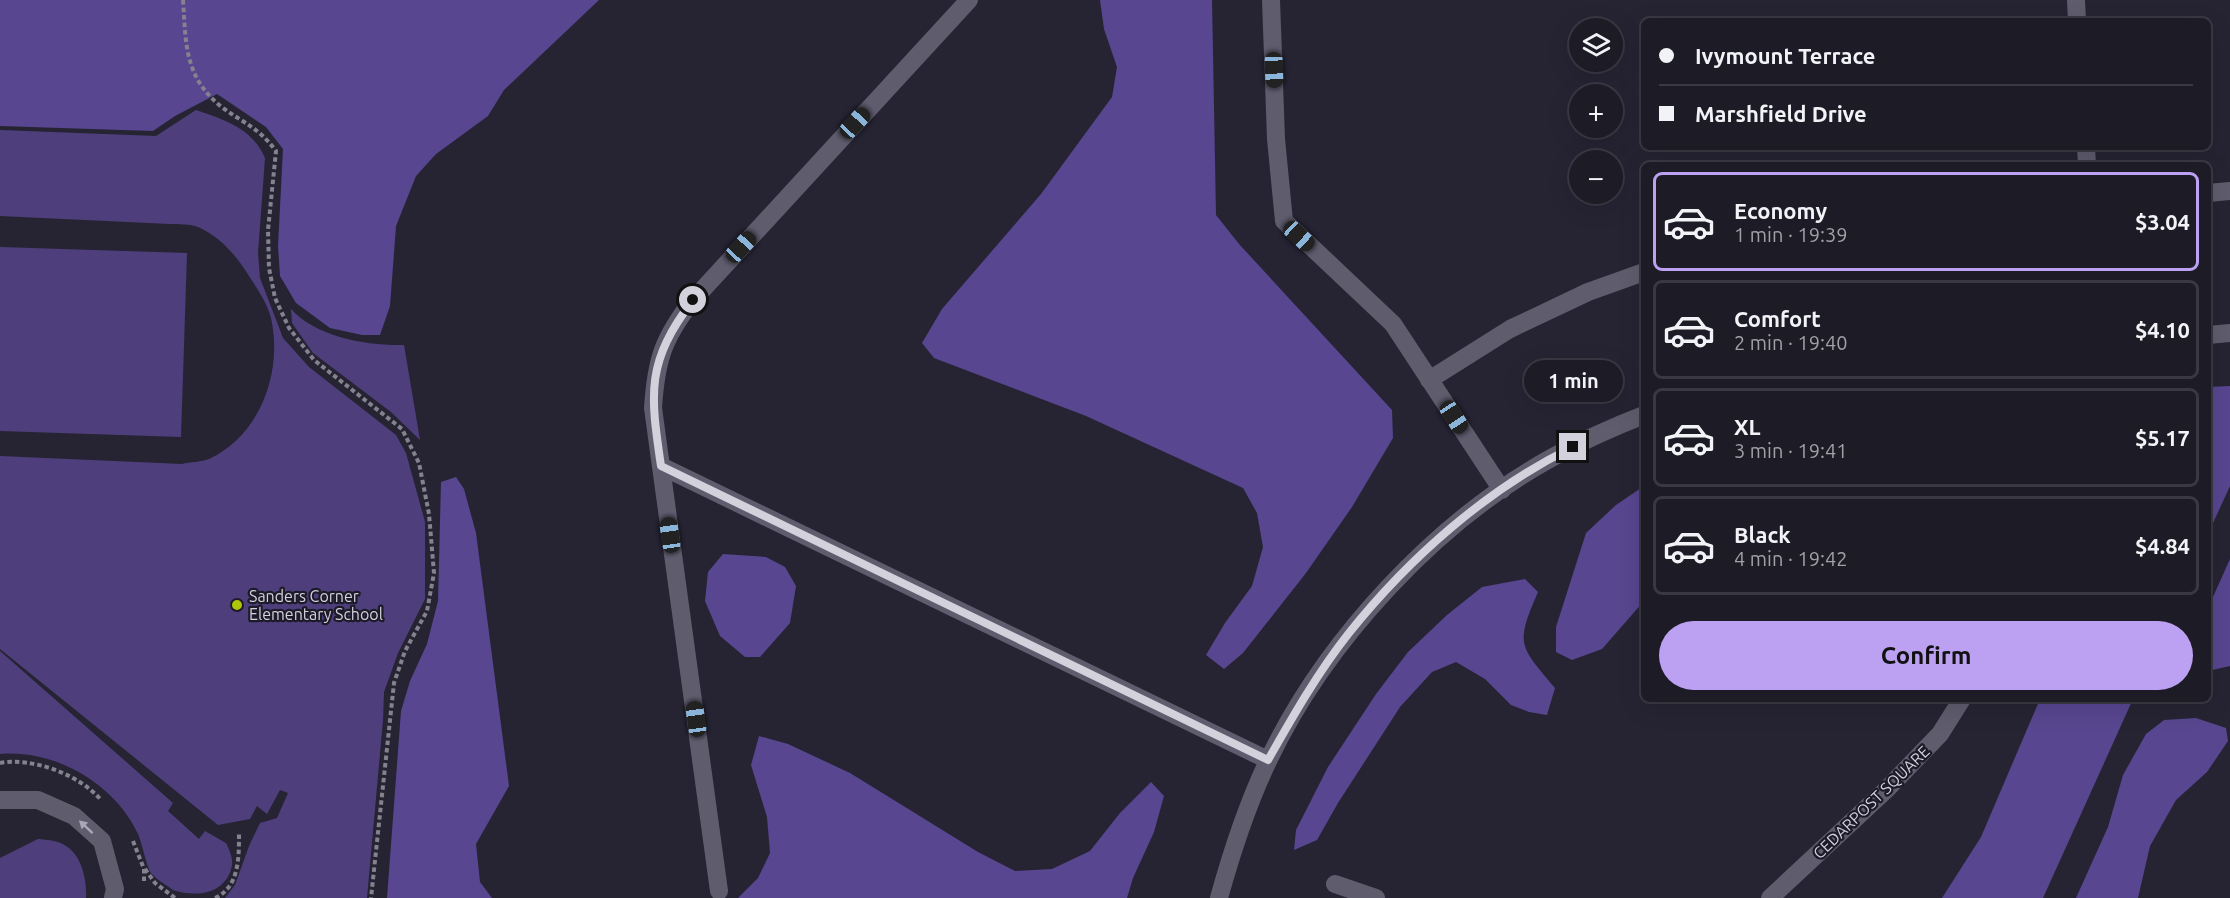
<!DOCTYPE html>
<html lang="en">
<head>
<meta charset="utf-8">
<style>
  :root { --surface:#1c1b26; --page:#292832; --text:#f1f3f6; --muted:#a0a1a7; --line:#3a3943; --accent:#bca0f2 }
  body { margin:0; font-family:Ubuntu,sans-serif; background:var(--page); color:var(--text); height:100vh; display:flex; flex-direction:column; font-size:22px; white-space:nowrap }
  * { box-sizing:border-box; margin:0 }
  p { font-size:20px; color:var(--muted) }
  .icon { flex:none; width:33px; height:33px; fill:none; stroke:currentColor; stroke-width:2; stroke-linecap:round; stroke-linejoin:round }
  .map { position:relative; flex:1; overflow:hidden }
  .side { position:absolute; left:1641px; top:162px; width:570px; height:540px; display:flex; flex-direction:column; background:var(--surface); border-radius:9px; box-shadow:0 6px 24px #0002,0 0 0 2px var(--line) }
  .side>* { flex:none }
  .hud { position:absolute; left:1641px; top:18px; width:570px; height:132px; border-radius:9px; box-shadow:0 6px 24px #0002,0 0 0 2px var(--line); display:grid; align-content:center; height:132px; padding:0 18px; background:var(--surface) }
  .tools { position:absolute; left:1569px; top:18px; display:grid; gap:12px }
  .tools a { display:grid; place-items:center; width:54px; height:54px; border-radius:50%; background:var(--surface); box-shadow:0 6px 24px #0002,0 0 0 2px var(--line); font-size:30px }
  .end { position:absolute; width:27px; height:27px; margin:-14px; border:8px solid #d3d1dc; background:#111; box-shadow:0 0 0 3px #111 }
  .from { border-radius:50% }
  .bubble { position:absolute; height:42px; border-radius:21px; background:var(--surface); box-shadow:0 6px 24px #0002,0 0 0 2px var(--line); font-size:20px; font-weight:700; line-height:42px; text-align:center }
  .car { position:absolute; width:18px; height:36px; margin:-18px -9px; border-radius:8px; box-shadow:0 0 4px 2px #0007; background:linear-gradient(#222 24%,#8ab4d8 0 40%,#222 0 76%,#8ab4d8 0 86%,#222 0) }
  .hud b { display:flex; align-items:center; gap:21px; height:57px; font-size:22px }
  .hud b+b { border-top:2px solid var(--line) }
  .hud i { width:15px; height:15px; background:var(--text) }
  ul { padding:10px 0 0; list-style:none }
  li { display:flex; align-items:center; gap:18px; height:99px; margin:0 12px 9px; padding:0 6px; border:3px solid var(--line); border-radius:9px }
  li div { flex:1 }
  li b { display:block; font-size:22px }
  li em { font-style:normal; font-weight:700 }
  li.active { border-color:var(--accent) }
  li>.icon { width:54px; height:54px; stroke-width:1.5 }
  .cta { display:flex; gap:12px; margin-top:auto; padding:12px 18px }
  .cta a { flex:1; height:69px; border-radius:36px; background:var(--accent); color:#111; font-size:24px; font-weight:700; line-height:69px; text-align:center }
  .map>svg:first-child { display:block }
</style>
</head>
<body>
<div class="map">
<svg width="2230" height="898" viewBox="0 0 2230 898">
  <rect width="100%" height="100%" fill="#262433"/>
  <path fill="#4e3f7c" d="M196 110C225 120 252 128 265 158L258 253 260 278 283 338 309 367 396 435 406 453 425 522V599L398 653 384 692 383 720 367 898H225L235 885 249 846 260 823 277 818 288 793 280 790 267 814 257 806 250 819 218 825 0 649V456L182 464C191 462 201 462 209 459 261 435 283 371 271 318 267 302 256 287 247 273 235 254 219 236 198 227 190 224 179 224 170 224L0 216V130L156 136Z
    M0 247 187 253 181 437 0 431Z
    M291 309C316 337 367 346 404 345L420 440 391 412 313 353 292 323Z
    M0 651 173 803 168 811 199 839 205 831 226 843C229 849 233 858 232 865 227 894 196 898 173 890 166 885 156 879 151 873 147 868 142 843 138 834 115 784 55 749 0 754Z
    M38 839C47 840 58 840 66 846 82 856 87 880 86 898H0V858Z"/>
  <path fill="#584690" d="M0 0H599L504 90 488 116 436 154 416 176 396 226 390 306 380 335H362L330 328 296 303 280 276 278 246 283 149 266 127 217 94 175 116 153 131 0 126Z
    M1100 0H1212L1216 215 1239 244 1392 410 1393 438 1352 507 1306 573 1243 653 1224 669 1206 655 1225 623 1252 586 1263 547 1257 513 1243 488 1086 416 934 358 922 343 942 309 1041 194 1112 97 1117 67 1104 29Z
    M2230 386V486L2208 534V387Z
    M456 477 464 489 476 533 509 786 476 844 480 882 492 898H387L401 711 410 681 427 644 438 601 441 482Z
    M1644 486V601L1602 649 1572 660 1556 652V627L1586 533 1616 505Z
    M723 554 766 557 785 567 796 586 790 623 760 657H745L720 636 705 601 708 572Z
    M2230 559V666L2208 671V608Z
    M1525 579 1538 592C1515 645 1519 645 1555 688L1547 715 1529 712 1511 705 1485 679 1456 662 1432 672 1400 707 1338 803 1317 840 1294 850 1296 830 1328 767 1376 694 1408 652 1447 615 1482 587Z
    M2040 699H2133L2043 898H1942L1981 837Z
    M2196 718 2226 728 2228 741 2207 772 2176 800 2150 846 2138 898H2076L2108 827 2123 775 2146 734 2164 720Z
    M759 736 788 744 850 773 978 852 1015 871 1052 869 1090 851 1120 813 1151 782 1164 796 1154 832 1133 878 1127 898H738L758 878 770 853 767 817 751 765Z"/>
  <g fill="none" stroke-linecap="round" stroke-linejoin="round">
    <path stroke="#84828e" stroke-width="4" stroke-dasharray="4.5 3" stroke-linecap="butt" d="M183 0C186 44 184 78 223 108 245 124 258 127 276 151L268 230 269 268 275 298 289 328 314 360 402 429 419 463 429 514 434 573 427 611 405 651 394 683 371 898
      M0 763C33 757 80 775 101 800
      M133 841 144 869V882
      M145 869 155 883 175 898
      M215 898C240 887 239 855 239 832"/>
    <path stroke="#5f5c6e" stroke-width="18" d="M2208 193 2230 191
      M0 800H38L74 816 102 841 115 889 113 898"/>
    <path stroke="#5f5c6e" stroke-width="18" d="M1271 0 1276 139 1284 221 1393 324 1502 490
      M2076 0 2077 21
      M2086 147 2087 165
      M2208 335 2230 333
      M1429 380 1510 329 1588 292 1644 272
      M661 466 1268 760
      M1335 884 1376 898
      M719 891 653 408C656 360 663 338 693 300L969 0
      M1219 898C1232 851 1247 805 1268 761 1325 641 1436 521 1553 457 1582 441 1613 427 1644 415
      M1770 898 1887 789 1940 734 1962 699"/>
  </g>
  <defs><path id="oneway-solid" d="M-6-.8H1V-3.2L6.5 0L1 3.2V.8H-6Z" transform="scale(1.5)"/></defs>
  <use fill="#aaa8b6" href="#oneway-solid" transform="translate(86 827) rotate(-137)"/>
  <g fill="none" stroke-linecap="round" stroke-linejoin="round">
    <path stroke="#d3d1dc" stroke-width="8" d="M693 300C646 362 650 392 661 466L1268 760C1293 716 1318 672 1349 633 1409 558 1487 489 1573 447"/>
  </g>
  <circle fill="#aec508" stroke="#1d1a29" stroke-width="2" cx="237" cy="605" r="6"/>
  <g text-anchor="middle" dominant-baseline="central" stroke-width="4.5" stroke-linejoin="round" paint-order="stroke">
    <g font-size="16" fill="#d3d1dc" stroke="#1d1a29" text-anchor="start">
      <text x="249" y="596">Sanders Corner<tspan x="249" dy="18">Elementary School</tspan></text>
    </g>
    <g font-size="16" fill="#d3d1dc" stroke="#1d1a29">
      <text transform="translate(1871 802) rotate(-44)">CEDARPOST SQUARE</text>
    </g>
  </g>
</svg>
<div class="tools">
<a><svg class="icon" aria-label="layers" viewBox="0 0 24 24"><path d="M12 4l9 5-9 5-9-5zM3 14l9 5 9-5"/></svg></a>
<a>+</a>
<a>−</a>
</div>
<i class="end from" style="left:693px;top:300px"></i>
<i class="end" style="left:1573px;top:447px"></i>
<div class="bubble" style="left:1524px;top:360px;width:99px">1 min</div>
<i class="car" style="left:1274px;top:70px;rotate:178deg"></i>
<i class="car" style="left:855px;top:123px;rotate:43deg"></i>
<i class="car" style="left:1299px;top:236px;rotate:133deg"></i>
<i class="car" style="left:741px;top:247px;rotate:43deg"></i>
<i class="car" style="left:1454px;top:417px;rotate:147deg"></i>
<i class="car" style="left:670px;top:535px;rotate:352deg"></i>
<i class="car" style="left:696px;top:719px;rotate:352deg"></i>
<div class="hud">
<b><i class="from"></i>Ivymount Terrace</b>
<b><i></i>Marshfield Drive</b>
</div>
<section class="side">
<ul>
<li class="active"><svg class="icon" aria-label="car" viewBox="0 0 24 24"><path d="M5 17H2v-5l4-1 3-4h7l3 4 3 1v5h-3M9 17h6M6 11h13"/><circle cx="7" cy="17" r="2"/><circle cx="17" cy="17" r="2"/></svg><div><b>Economy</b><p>1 min · 19:39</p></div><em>$3.04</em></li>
<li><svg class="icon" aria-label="car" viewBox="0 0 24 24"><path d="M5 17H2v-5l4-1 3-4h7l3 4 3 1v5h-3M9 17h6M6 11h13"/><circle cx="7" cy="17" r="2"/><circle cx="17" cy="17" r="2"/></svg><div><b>Comfort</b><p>2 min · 19:40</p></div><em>$4.10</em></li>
<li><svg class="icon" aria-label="car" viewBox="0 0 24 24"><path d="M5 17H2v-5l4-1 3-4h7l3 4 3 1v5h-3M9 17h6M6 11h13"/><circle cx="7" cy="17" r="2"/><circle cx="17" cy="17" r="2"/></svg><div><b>XL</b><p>3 min · 19:41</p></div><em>$5.17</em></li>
<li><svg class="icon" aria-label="car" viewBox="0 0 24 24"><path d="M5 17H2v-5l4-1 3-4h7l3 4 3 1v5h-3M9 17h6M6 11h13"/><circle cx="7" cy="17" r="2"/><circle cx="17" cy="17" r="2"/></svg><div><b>Black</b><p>4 min · 19:42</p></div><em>$4.84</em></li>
</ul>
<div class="cta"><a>Confirm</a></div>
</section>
</div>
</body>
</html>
